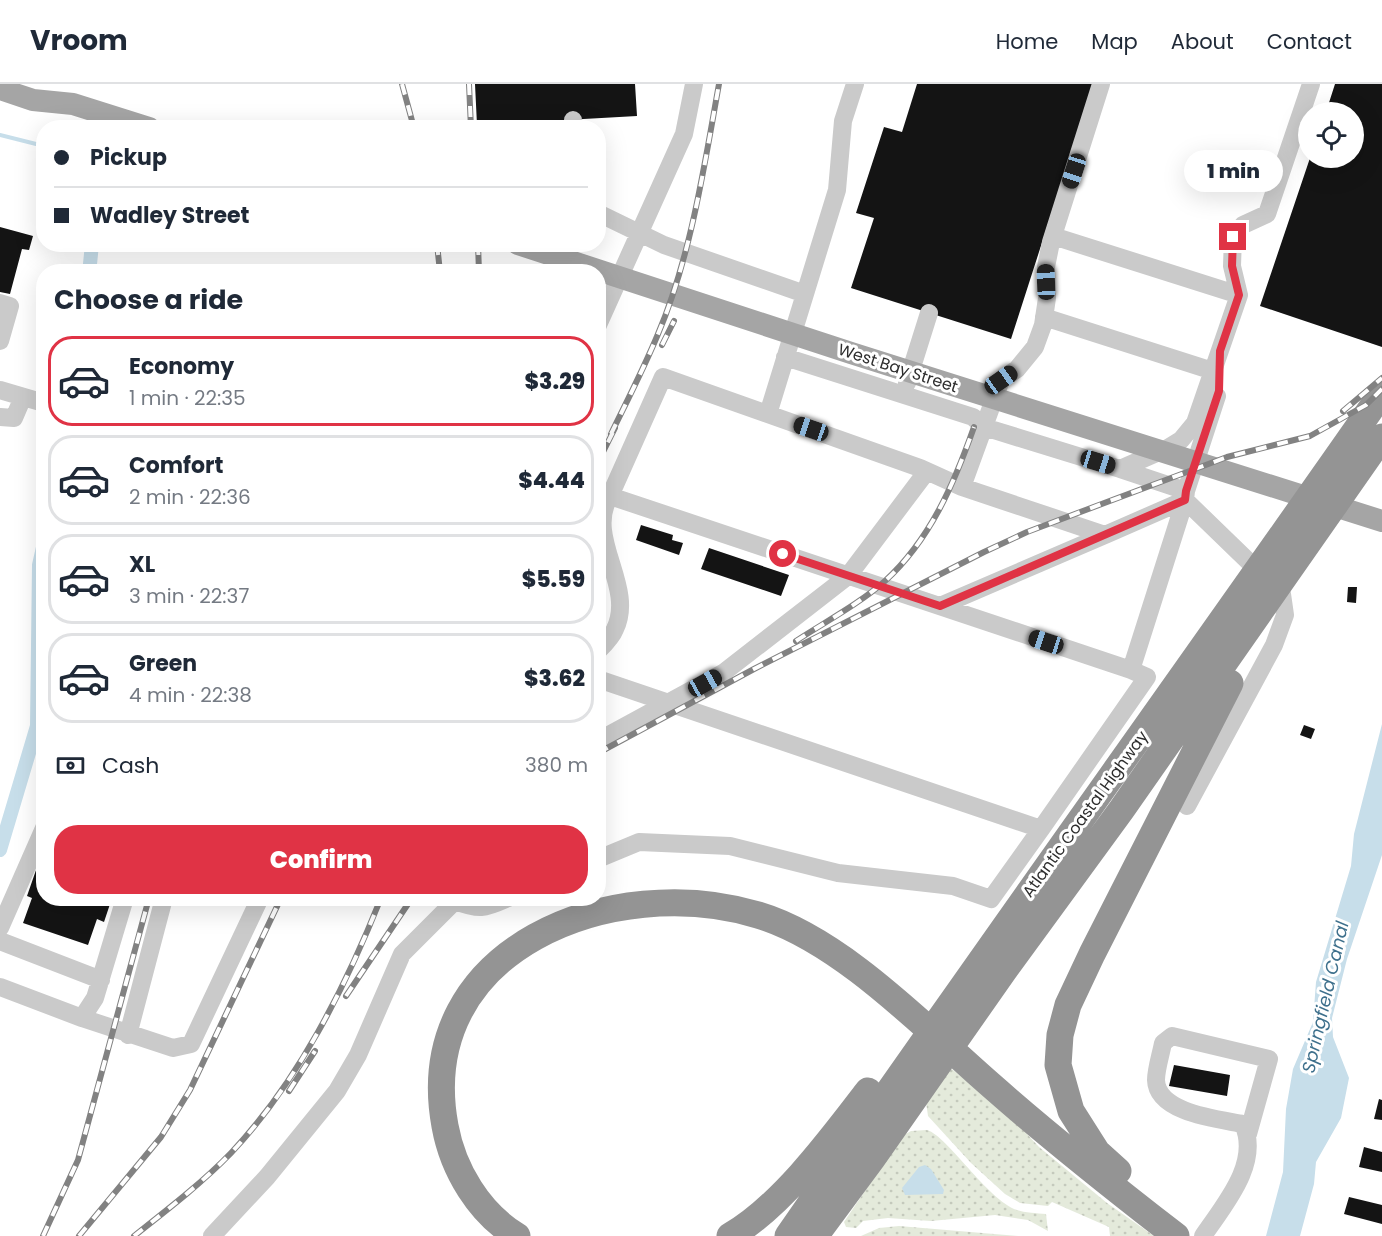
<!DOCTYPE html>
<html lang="en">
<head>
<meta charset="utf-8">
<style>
  :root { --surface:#fff; --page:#f6f6f7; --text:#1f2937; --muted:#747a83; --line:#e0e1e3; --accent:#e03345 }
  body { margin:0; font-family:Poppins,sans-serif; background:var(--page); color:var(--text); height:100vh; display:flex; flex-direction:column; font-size:22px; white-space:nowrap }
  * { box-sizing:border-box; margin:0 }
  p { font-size:20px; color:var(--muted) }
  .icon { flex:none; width:33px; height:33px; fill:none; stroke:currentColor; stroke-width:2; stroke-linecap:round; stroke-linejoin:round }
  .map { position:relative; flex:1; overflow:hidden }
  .details { position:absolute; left:36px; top:180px; width:570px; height:642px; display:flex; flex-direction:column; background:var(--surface); border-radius:24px; box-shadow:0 6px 24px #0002 }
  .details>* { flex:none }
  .top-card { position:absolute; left:36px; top:36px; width:570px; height:132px; border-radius:24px; box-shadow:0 6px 24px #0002; display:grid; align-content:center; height:132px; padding:0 18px; background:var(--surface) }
  .tools { position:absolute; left:1298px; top:18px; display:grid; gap:12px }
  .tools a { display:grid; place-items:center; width:66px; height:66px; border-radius:50%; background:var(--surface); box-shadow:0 6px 24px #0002; font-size:30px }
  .end { position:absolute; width:27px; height:27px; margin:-14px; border:8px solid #e03345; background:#fff; box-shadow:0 0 0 3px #fff }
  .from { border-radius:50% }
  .bubble { position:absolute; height:42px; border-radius:21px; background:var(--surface); box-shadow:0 6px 24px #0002; font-size:20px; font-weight:800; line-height:42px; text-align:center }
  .car { position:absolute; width:18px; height:36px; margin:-18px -9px; border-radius:8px; box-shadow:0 0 4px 2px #0007; background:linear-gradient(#222 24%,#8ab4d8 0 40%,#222 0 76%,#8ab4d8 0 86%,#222 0) }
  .top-card b { display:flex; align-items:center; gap:21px; height:57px; font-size:22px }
  .top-card b+b { border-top:2px solid var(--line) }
  .top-card i { width:15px; height:15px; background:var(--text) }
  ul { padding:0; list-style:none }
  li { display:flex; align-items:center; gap:18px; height:90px; margin:0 12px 9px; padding:0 6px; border:3px solid var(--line); border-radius:24px }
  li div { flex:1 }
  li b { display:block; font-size:22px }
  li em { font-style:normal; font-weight:800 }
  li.current { border-color:var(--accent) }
  li>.icon { width:54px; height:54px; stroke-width:1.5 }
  h2 { padding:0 18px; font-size:27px; line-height:72px }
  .pay { display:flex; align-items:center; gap:15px; height:66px; padding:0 18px; font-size:22px }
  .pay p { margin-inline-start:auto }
  .action { display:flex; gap:12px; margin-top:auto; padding:12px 18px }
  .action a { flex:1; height:69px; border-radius:24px; background:var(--accent); color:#fff; font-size:24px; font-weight:800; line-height:69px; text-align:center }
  header { display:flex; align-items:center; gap:36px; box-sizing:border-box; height:84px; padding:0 30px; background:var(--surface); border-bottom:2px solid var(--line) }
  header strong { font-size:28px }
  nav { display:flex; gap:33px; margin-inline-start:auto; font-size:21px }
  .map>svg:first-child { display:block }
</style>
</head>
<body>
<header>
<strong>Vroom</strong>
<nav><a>Home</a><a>Map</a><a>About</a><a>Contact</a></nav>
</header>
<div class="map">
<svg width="1382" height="1152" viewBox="0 0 1382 1152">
  <defs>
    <pattern id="grass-dots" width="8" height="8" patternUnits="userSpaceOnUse" patternTransform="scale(1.5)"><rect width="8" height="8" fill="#e4eadb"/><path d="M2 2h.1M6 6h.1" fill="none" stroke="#c4c9bc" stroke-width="1.8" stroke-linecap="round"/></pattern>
  </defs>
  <rect width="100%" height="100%" fill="#fff"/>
  <path fill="url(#grass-dots)" d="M949 983 1003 1024 1039 1063 1107 1119 1154 1152H1110L1109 1143 1052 1118 1048 1122 1020 1119 1005 1110 971 1079 928 1032 926 1018Z
    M926 1046C944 1048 984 1111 1014 1125 1024 1129 1036 1129 1046 1130L1048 1147 1028 1136 995 1131 931 1137 888 1134 863 1137 856 1144 846 1143 844 1138 902 1052 911 1047Z
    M899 1142 1018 1152H861L879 1144Z"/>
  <path fill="#c7deea" d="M1382 640V771L1347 875 1332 934 1333 953 1349 994 1341 1034 1316 1078 1314 1100 1300 1152H1266L1283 1088 1286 1025 1293 985 1313 938 1316 898 1351 782 1354 750Z
    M925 1081 931 1085 944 1106 943 1110 905 1111 902 1104 919 1083Z"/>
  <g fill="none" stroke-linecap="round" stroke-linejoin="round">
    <path stroke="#c7deea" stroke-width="4" d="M0 51 44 62"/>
    <path stroke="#c7deea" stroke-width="14" d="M90 180 92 160
      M0 766 37 642 39 481 44 459"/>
  </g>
  <path fill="#141414" d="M475 0H635L637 32 477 41Z
    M917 0H1093L1011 255 851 204 874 134 856 129 884 43 902 48Z
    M1335 0H1382V263L1260 222 1310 74H1353V28H1326Z
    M0 143 33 152 29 166 22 165 10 210 0 208Z
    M598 281 606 284 598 301Z
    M641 441 673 451 672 456 683 459 679 471 636 456Z
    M709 464 789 491 781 512 701 485Z
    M1348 503H1357L1356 519 1347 518Z
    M1304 641 1315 645 1311 655 1300 651Z
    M43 766 44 814H112L104 838 97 835 88 861 23 839 32 814 27 812Z
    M1174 981 1230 991 1227 1012 1169 1002Z
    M1379 1015 1382 1016V1036L1374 1035Z
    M1364 1063 1382 1068V1088L1359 1083Z
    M1349 1113 1382 1121V1140L1344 1130Z"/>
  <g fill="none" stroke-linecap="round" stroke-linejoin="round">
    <path stroke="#cacaca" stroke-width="18" d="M1101 0 1051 158 1046 183 1047 214 1043 241 1035 263 1017 285 1001 296 962 403 1105 451 1185 416 1282 510 1285 531 1274 561 1187 722
      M573 36V44
      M598 129 664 161 805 210
      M1053 152 1239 211
      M0 219 10 222 0 257
      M1044 233 1213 287
      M598 241 684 50 694 0
      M785 273 973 333 984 343 1120 385 1168 364 1181 356 1195 339 1239 211 1232 182 1233 153 1243 141 1267 130 1311 0
      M907 299 929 229
      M0 306 44 319
      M768 330 837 106 843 37 855 0
      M0 333 14 334 23 313
      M962 403 920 384 663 293 610 412 1131 586 1185 416 1186 407 1120 385
      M1186 407 1217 312
      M940 522 1105 451
      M598 567C604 561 612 553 615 545 636 502 584 453 610 412
      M598 595 1041 745 1147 593 1131 586
      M598 657 723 589 848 492 927 387
      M598 775 639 758 730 762 838 789 953 802 991 815 1041 745
      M456 814 455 817C479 826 484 825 508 814
      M0 844 44 744
      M0 857 101 896
      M0 903 82 934 95 914 125 814
      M82 934 173 964 191 960 260 814
      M128 951 164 814
      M212 1152 267 1093 337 1007 358 971 402 870 455 817
      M1203 1152C1224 1121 1261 1079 1243 1040 1218 1035 1157 1029 1156 996 1156 985 1161 970 1163 959L1172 952 1269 975 1248 1050"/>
    <path stroke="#a5a5a5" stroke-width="22" d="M0 5 33 16 73 20 149 44
      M518 160 851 269 1382 437"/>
    <path stroke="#949494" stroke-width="27" d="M1118 1087 1097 1068 1071 1027 1058 981 1060 951 1068 921 1092 870 1230 599
      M517 1152C479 1129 453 1086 445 1042 412 863 614 787 758 831 842 856 927 946 993 1003 1052 1055 1114 1104 1176 1152
      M730 1152C781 1123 832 1054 868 1007
      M788 1152C984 869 1185 591 1382 309
      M815 1152 872 1075 1003 888 1122 725 1382 353"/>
    <g stroke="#828282" stroke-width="6">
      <path id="rail" d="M402 0 414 44
        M469 0 471 44
        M437 160 440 188
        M478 160 479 188
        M662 261 674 237
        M1343 327 1382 294
        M611 350C627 317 644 284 658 250 691 172 704 83 719 0
        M598 378 615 344
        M796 557C825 538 859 520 885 497 930 456 954 400 974 343
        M598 669 754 585 984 468 1027 448 1227 373 1310 352 1366 321 1382 305
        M346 912 412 814
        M289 1007 315 967
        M43 1152 78 1076 149 814
        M79 1152 161 1053 190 1006 281 814
        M134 1152C167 1126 202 1099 231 1069 298 998 345 904 381 814"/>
    </g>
    <use href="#rail" stroke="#fff" stroke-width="4" stroke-dasharray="11" stroke-linecap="butt"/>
  </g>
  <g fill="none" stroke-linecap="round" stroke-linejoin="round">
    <path stroke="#e03345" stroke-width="8" d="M783 470 940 522 1185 416 1186 407 1219 307 1220 267 1239 211 1232 182 1233 153"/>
  </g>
  <g text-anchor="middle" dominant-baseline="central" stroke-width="6" stroke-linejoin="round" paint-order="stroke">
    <g font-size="16" fill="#2d2d2d" stroke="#fff">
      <text transform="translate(898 284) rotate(18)">West Bay Street</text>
      <text transform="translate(1085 730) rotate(-54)">Atlantic Coastal Highway</text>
    </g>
    <g font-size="18" font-style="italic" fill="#3e708c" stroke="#fff">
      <text transform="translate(1325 913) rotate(-77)">Springfield Canal</text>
    </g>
  </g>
</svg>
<div class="tools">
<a><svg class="icon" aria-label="locate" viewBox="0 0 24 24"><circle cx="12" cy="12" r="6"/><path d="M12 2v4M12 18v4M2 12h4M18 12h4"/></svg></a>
</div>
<i class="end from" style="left:783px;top:470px"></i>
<i class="end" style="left:1233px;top:153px"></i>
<div class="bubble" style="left:1184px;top:66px;width:99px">1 min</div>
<i class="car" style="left:1074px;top:87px;rotate:198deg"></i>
<i class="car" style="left:1046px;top:198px;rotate:358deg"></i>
<i class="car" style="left:1001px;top:296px;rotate:55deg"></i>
<i class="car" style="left:811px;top:345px;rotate:289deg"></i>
<i class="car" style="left:1098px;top:378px;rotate:107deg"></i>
<i class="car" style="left:1046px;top:558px;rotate:288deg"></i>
<i class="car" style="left:705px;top:599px;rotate:61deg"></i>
<div class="top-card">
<b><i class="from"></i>Pickup</b>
<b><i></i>Wadley Street</b>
</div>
<section class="details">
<h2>Choose a ride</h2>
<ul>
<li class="current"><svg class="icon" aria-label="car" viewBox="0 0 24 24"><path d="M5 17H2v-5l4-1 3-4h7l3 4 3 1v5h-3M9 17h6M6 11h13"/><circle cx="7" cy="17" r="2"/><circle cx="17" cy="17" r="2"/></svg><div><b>Economy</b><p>1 min · 22:35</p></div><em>$3.29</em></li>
<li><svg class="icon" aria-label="car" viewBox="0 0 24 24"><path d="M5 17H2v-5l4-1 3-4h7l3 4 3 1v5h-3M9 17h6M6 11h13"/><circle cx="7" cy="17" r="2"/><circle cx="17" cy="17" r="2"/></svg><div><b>Comfort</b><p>2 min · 22:36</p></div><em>$4.44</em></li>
<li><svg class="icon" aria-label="car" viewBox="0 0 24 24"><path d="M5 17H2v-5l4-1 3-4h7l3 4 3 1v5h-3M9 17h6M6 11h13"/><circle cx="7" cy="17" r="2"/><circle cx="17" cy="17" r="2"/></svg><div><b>XL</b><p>3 min · 22:37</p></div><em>$5.59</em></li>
<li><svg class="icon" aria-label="car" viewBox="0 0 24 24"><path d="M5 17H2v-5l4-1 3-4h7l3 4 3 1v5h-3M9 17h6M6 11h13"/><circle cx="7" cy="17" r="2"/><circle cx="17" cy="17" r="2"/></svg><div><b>Green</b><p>4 min · 22:38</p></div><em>$3.62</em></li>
</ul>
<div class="pay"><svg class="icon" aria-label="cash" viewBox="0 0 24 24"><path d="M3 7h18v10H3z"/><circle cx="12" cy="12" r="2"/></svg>Cash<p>380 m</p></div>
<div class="action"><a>Confirm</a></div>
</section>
</div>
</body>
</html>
